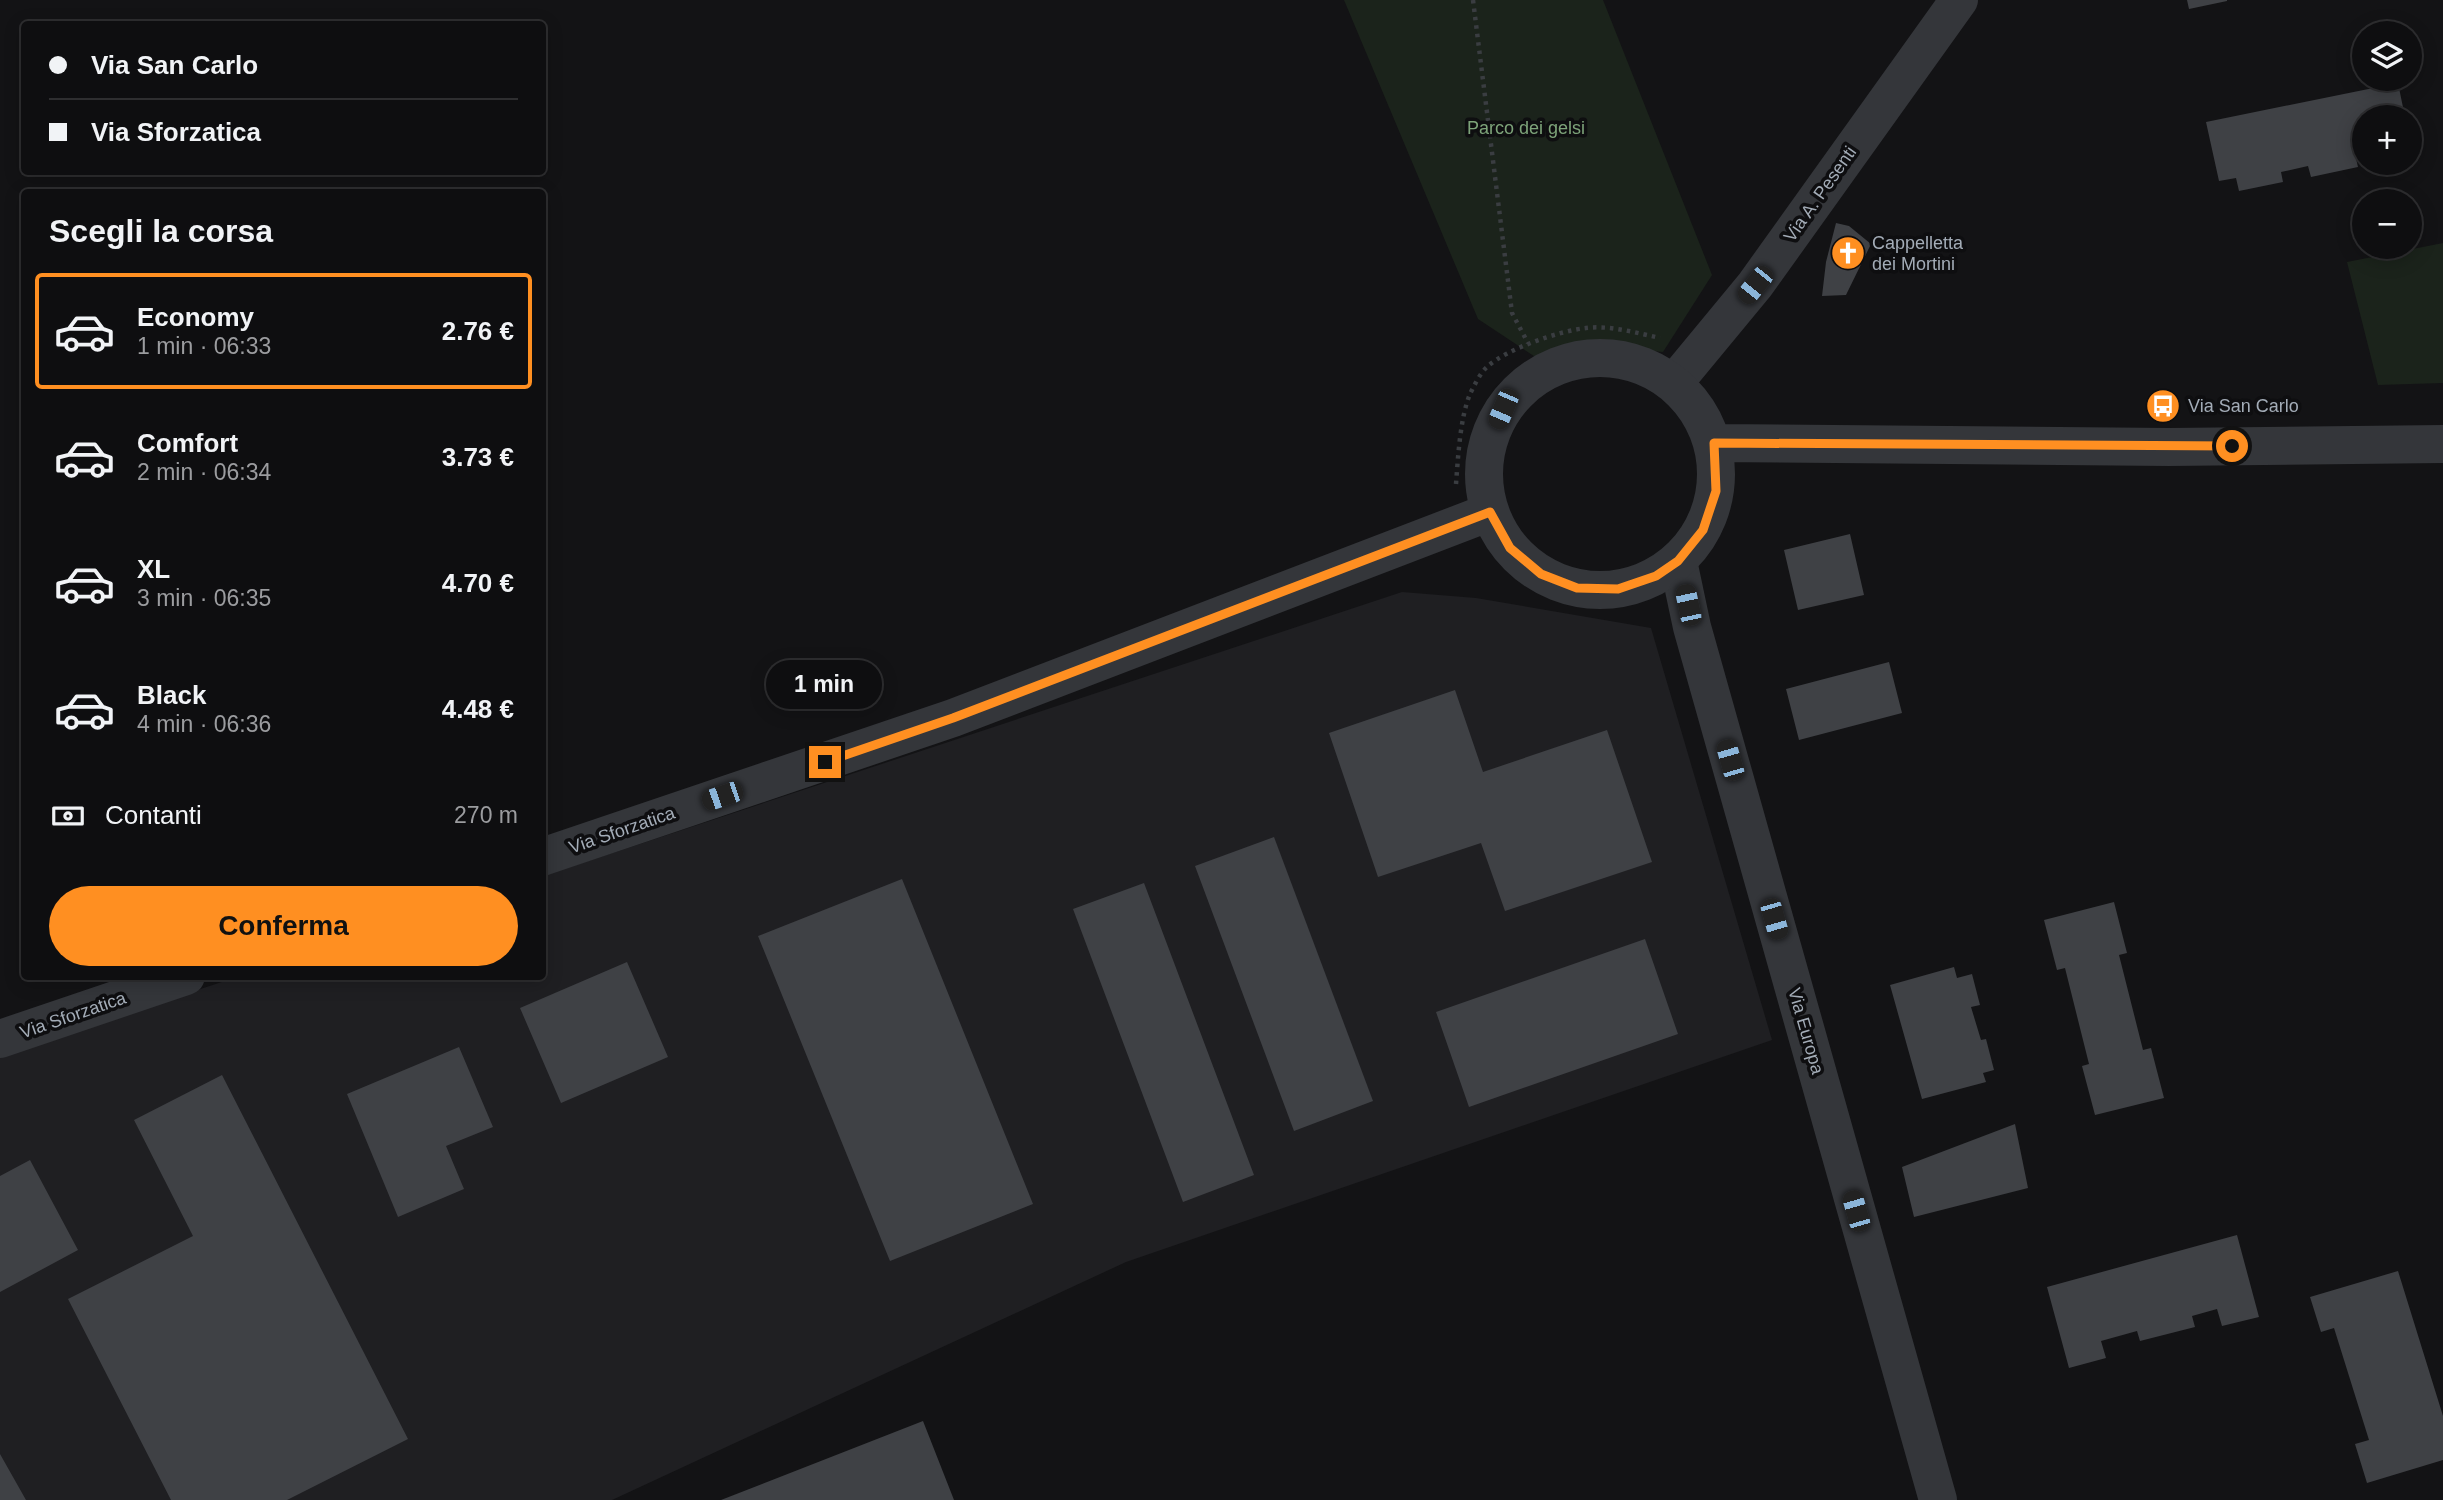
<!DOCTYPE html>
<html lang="it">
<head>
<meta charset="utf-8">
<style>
  :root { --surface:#0e0e10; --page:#1c1c1e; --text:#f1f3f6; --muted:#9b9c9f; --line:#2e2e30; --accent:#ff8f21 }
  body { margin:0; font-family:Helvetica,sans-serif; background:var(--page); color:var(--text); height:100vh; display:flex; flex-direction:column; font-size:26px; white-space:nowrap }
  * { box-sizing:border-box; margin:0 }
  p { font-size:23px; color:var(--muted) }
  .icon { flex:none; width:38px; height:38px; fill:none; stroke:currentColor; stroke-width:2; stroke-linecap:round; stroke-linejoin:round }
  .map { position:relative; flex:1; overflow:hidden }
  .sheet { position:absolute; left:21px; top:189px; width:525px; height:791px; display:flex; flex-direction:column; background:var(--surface); border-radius:7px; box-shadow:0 4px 18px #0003,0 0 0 2px var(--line) }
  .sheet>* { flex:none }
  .banner { position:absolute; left:21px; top:21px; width:525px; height:154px; border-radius:7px; box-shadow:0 4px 18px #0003,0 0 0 2px var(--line); display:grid; align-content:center; height:154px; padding:0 28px; background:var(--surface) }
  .controls { position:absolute; left:2352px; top:21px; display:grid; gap:14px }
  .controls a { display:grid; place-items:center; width:70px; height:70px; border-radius:50%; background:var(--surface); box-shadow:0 4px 18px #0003,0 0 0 2px var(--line); font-size:35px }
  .end { position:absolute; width:32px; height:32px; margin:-16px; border:9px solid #ff8f21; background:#111; box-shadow:0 0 0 4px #111 }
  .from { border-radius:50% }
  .bubble { position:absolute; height:49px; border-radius:24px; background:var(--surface); box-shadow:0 4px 18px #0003,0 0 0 2px var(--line); font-size:23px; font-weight:700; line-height:49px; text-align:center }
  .car { position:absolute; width:21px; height:42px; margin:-21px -10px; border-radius:9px; box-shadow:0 0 5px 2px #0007; background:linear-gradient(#222 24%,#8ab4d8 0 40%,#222 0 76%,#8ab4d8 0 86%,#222 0) }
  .banner b { display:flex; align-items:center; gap:24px; height:66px; font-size:26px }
  .banner b+b { border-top:2px solid var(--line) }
  .banner i { width:18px; height:18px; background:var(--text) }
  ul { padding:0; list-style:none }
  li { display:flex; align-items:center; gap:21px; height:116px; margin:0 14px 10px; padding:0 14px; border:4px solid transparent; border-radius:7px }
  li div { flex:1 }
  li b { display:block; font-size:26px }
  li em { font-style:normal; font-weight:700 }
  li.on { border-color:var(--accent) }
  li>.icon { width:63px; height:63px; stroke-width:1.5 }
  h2 { padding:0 28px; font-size:32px; line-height:84px }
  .pay { display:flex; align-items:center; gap:18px; height:77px; padding:0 28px; font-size:26px }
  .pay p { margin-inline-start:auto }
  .button { display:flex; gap:14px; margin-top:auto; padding:14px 28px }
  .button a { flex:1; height:80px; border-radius:42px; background:var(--accent); color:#111; font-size:28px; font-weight:700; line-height:80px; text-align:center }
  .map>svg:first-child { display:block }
</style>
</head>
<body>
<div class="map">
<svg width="2443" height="1500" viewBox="0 0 2443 1500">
  <rect width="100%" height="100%" fill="#131315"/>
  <path fill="#1f1f22" d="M1402 592 1476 598 1651 628 1772 1040 1126 1262 612 1500H0V1055L237 977 542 976 543 876Z"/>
  <path fill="#1b231b" d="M1344 0H1603L1712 275 1663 352 1608 347 1543 362 1478 319Z
    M2443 243V383L2378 385 2347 262Z"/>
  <path fill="#3f4145" d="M2187 0H2227V1L2189 9Z
    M2398 83 2405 117H2364V153L2355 154 2358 167 2311 177 2308 166 2281 172 2283 182 2239 191 2236 178 2219 181 2206 122Z
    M1836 223 1849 226 1871 244 1846 295 1822 296 1826 262Z
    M1850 534 1864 595 1798 610 1784 550Z
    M1889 662 1902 713 1799 740 1786 689Z
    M1455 690 1483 772 1607 730 1652 862 1505 911 1481 843 1378 877 1329 733Z
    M1274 837 1373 1101 1294 1131 1195 866Z
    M902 879 1033 1204 890 1261 758 936Z
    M1144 883 1254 1175 1183 1202 1073 909Z
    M2114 902 2127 953 2119 955 2143 1050 2151 1048 2164 1098 2095 1115 2082 1066 2089 1064 2065 968 2057 970 2044 920Z
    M1645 939 1678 1034 1469 1107 1436 1012Z
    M627 962 668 1057 561 1103 520 1008Z
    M1954 967 1957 978 1972 974 1980 1005 1971 1007 1981 1040 1986 1039 1994 1070 1983 1073 1986 1082 1922 1099 1890 985Z
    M459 1047 493 1127 446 1146 464 1189 398 1217 347 1094Z
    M222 1075 408 1439 287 1500H171L68 1299 193 1236 134 1120Z
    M2015 1124 2028 1188 1914 1217 1902 1167Z
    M30 1160 78 1250 0 1292V1176Z
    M2237 1235 2259 1317 2222 1326 2217 1309 2192 1316 2195 1327 2140 1341 2137 1331 2101 1341 2106 1358 2069 1368 2047 1287Z
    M2398 1271 2443 1416V1460L2367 1483 2355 1444 2369 1440 2334 1328 2321 1332 2310 1297Z
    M923 1421 954 1500H721Z
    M0 1454 26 1500H0Z"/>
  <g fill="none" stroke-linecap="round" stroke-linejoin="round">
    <path stroke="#3a3d41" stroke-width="4.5" stroke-dasharray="3.5 5" stroke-linecap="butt" d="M1473 0 1512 313 1528 343
      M1456 484C1458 458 1460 418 1470 394 1474 386 1480 373 1487 367 1506 349 1559 331 1586 328 1610 325 1637 333 1660 338"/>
    <path stroke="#34363a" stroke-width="38" d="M1674 383 1755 285 1959 0
      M1678 561 1692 627 1938 1500"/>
    <path stroke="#34363a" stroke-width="38" d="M1484 474a116 116 0 1 1 232 0a116 116 0 1 1-232 0Z
      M1714 443 2169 447 2443 444
      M542 857 953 718 1490 512
      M0 1039 186 976"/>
  </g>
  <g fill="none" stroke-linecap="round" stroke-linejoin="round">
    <path stroke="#ff8f21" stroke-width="9" d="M825 762 953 718 1490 512 1510 548 1541 574 1577 588 1618 589 1656 576 1678 561 1703 530 1716 491 1714 443 2232 446"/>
  </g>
  <defs>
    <g id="church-disc" transform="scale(1.75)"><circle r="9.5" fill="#ff8f21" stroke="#0e0e10"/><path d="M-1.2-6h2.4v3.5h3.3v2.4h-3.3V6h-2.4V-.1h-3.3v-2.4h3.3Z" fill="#fff"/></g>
    <g id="bus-disc" transform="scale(1.75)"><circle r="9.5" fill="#ff8f21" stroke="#0e0e10"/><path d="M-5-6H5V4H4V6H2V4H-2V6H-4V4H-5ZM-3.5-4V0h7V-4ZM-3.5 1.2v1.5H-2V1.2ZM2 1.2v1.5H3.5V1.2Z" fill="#fff"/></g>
  </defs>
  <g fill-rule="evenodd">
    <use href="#church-disc" x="1848" y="253"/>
    <use href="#bus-disc" x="2163" y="406"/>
  </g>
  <g text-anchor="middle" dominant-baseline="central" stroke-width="7" stroke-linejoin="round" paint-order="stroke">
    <g font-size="18" fill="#7da379" stroke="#0e0e10">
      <text x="1526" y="128">Parco dei gelsi</text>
    </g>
    <g font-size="18" fill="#a3acb7" stroke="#0e0e10">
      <text transform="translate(1820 194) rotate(-55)">Via A. Pesenti</text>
      <text transform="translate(622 830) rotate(-19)">Via Sforzatica</text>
      <text transform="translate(73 1015) rotate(-19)">Via Sforzatica</text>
      <text transform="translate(1806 1031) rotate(74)">Via Europa</text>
    </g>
    <g font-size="18" fill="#a3acb7" stroke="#0e0e10" text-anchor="start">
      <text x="1872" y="243">Cappelletta<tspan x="1872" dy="21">dei Mortini</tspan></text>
      <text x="2188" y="406">Via San Carlo</text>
    </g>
  </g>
</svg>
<div class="controls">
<a><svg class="icon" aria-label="layers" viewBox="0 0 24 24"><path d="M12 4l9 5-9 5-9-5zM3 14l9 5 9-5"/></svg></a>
<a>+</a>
<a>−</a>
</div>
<i class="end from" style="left:2232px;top:446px"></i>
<i class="end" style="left:825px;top:762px"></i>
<div class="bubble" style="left:766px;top:660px;width:116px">1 min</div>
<i class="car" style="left:1755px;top:285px;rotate:219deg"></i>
<i class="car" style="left:1503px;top:409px;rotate:203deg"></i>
<i class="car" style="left:1688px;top:605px;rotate:348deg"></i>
<i class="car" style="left:1730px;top:760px;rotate:344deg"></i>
<i class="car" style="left:722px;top:796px;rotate:251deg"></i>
<i class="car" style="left:1774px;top:919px;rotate:164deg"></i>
<i class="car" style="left:1856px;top:1211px;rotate:344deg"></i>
<div class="banner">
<b><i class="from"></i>Via San Carlo</b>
<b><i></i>Via Sforzatica</b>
</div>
<section class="sheet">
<h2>Scegli la corsa</h2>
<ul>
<li class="on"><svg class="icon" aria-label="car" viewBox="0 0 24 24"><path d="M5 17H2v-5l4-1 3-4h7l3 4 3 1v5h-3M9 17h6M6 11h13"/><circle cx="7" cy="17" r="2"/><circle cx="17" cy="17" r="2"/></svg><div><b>Economy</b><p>1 min · 06:33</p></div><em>2.76 €</em></li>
<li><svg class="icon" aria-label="car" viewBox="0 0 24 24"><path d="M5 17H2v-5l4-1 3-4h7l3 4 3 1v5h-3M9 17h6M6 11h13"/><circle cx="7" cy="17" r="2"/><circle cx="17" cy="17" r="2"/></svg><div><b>Comfort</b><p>2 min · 06:34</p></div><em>3.73 €</em></li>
<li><svg class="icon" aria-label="car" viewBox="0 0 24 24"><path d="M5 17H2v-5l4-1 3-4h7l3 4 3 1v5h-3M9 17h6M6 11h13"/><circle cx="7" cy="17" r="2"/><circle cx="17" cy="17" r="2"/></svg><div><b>XL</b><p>3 min · 06:35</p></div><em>4.70 €</em></li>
<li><svg class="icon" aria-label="car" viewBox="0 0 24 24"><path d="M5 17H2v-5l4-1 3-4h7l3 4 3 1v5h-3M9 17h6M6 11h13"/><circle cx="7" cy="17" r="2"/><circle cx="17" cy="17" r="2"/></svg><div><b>Black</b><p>4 min · 06:36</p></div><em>4.48 €</em></li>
</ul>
<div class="pay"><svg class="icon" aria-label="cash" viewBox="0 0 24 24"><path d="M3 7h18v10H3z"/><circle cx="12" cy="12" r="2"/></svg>Contanti<p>270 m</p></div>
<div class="button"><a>Conferma</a></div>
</section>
</div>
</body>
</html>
